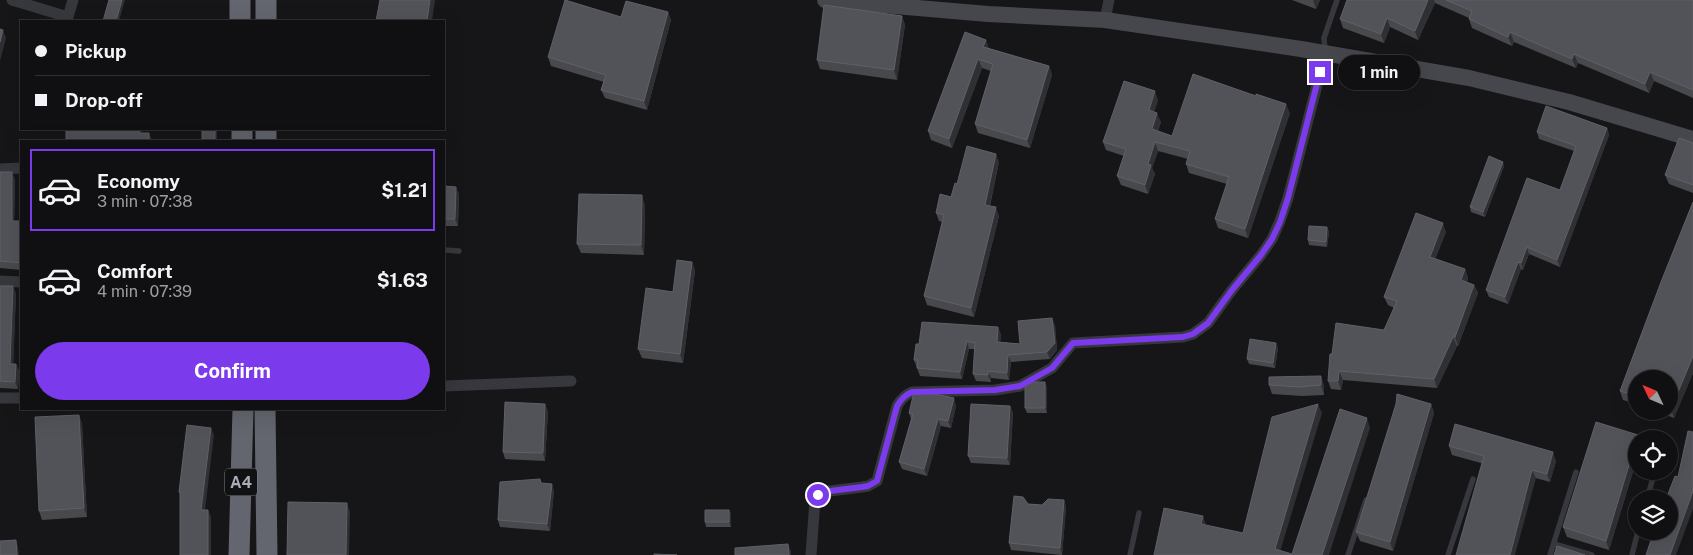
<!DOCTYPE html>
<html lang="en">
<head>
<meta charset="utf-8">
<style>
  :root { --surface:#101012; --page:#19191b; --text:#f1f3f6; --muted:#9c9d9f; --line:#303032; --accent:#7c3aed }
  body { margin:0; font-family:"Public Sans",sans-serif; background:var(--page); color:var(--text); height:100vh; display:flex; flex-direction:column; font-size:19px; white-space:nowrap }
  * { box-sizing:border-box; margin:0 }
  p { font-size:16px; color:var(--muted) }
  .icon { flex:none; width:28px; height:28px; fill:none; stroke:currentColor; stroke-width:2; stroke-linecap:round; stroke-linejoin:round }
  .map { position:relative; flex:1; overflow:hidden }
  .details { position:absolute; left:20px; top:140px; width:425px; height:270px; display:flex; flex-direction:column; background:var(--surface); border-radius:0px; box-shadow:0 5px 20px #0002,0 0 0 1px var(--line) }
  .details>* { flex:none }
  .guide { position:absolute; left:20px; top:20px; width:425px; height:110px; border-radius:0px; box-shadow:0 5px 20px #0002,0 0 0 1px var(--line); display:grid; align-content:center; height:110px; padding:0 15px; background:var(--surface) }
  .needle { width:32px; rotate:314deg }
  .fabs { position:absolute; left:1628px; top:370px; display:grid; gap:10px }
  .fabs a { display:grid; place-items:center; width:50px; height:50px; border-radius:50%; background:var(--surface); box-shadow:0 5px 20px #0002,0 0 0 1px var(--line); font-size:25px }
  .end { position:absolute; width:22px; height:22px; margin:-11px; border:6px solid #7c3aed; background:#fff; box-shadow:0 0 0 2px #fff }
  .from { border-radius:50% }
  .bubble { position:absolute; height:35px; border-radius:18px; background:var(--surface); box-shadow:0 5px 20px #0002,0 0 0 1px var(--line); font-size:16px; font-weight:700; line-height:35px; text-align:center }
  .guide b { display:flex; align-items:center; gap:18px; height:48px; font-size:19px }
  .guide b+b { border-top:1px solid var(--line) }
  .guide i { width:12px; height:12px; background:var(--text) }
  ul { padding:9px 0 0; list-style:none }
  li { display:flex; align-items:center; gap:15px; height:82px; margin:0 10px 8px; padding:0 5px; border:2px solid transparent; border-radius:0px }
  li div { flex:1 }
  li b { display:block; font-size:19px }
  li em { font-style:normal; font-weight:700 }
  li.on { border-color:var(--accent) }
  li>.icon { width:45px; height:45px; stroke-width:1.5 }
  .cta { display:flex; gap:10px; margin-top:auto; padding:10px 15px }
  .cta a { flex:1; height:58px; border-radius:30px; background:var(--accent); color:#fff; font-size:20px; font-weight:700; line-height:58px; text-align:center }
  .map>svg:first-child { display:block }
</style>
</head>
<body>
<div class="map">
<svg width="1693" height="555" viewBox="0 0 1693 555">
  <rect width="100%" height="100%" fill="#161618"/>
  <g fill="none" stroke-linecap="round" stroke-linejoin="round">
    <path stroke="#37383d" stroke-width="5.5" d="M1325 51 1324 38 1337 0
      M444 250 459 251
      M1647 499 1655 471
      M1554 544 1592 555
      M1130 555 1139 513
      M1348 555 1366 500
      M1448 555 1473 479
      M1550 555 1576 472
      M1632 555 1638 531"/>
    <path stroke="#37383d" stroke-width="11" d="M12 0 68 17 73 0
      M1105 20 1109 0
      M0 169 21 168
      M0 281 21 282
      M444 386 571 381
      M0 398H21
      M811 555 815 500 822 492 862 487 868 486 877 481 897 406C901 399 905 395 912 392L995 390 1020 386 1052 368 1073 343 1183 337 1193 334 1208 323 1232 290 1261 255 1272 239 1280 221 1288 198 1325 54"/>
    <path stroke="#45474d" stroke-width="16" d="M825 0 988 14 1105 20 1301 49 1469 78 1569 102 1693 139"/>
    <path stroke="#63666e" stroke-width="21" d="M240 0V21
      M266 21V0
      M242 129V141
      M266 141V129
      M265 409 267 555
      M239 555 243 409"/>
  </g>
  <path fill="#47494d" d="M1292 0H1320L1316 9Z
    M1347 0H1693V98L1654 81 1649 93 1578 63 1576 68 1514 42 1512 46 1472 28 1469 19V18L1435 3 1418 40 1390 27 1384 43 1343 28 1340 19Z
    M668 12 671 20 647 110 605 98 601 90 604 82 551 66 548 57 621 17Z
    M902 16 905 25 897 80 820 69 817 60Z
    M965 32 989 48 1049 66 1052 75 1030 148 978 133 975 124 991 71 982 68 952 148 931 140 928 131Z
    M1158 100 1154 112 1161 122 1158 131 1172 136 1290 113 1248 238 1218 228 1215 219 1227 184 1189 173 1186 164 1188 159 1158 151 1152 168 1155 174 1148 194 1121 185 1117 176 1124 156 1106 150 1103 142Z
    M1607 128 1609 135 1560 267 1529 254 1523 270 1521 269 1508 304 1489 297 1486 290 1560 190 1574 151 1539 139 1537 132Z
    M1693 143V193L1669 184 1665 175Z
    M999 162 990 206 999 216 974 317 927 305 924 296 942 222 939 221 936 213 951 197 957 184Z
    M1504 166 1485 217 1471 212 1470 207Z
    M0 172 15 179 14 221 21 224V270L0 268Z
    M444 186 459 194 458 226H444Z
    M1693 202V373L1674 418 1656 411H1669V379H1636V404L1623 400 1620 391Z
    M645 205 644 255 581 253 577 244Z
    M1327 227 1329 232 1327 247 1309 245 1308 240Z
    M1446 232 1435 259 1465 269 1468 278 1467 282 1474 285 1478 293 1458 346H1457L1437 388 1343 380 1341 390 1331 389 1328 381 1332 354 1384 330 1394 308 1388 305 1384 297Z
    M692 262 695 271 683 363 642 358 638 349Z
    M0 286 16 293 13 364H16L19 371 18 389 0 388Z
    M1055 325 1057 350 1050 359 1011 362 1009 380 991 378V382L976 381 973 374 975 349H969L962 379 920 376 914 360 919 344 998 327 1001 335 1000 342 1020 344Z
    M1278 348 1275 368 1249 364 1247 359Z
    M1269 385H1324V395L1302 396 1272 394Z
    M1047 387V413H1027L1025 408Z
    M1431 404 1434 413 1393 551 1360 541 1356 532Z
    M956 406 951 428 941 426 927 476 902 469 899 462 911 419 909 413Z
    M1010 406 1013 413 1010 465 971 463 968 456Z
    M548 411 545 461 505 459 503 452Z
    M79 415 82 424 87 517 42 520 39 511Z
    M1636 439V462L1609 550 1567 537 1563 527Z
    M1449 446 1556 461 1550 482 1452 455Z
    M540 479 541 483 554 491 550 531 500 527 498 520Z
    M1064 500 1066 508 1062 555 1011 550 1009 543 1028 504 1042 505Z
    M729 510 731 514V527H706L705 522Z"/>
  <path fill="#2f3033" d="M122 0H125L119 21H116Z
    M430 0H435L432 21H427Z
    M1313 0H1320L1316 9Z
    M1428 0H1434L1435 3 1418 40 1415 31Z
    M668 12 671 20 647 110 644 101Z
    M902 16 905 25 897 80 894 70Z
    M1387 18 1390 27 1384 43 1381 34Z
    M3 30 6 38 0 61V42Z
    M1510 32 1514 42 1512 46 1508 37Z
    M986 40 989 48 983 47Z
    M1574 54 1578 63 1576 68 1572 59Z
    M978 59 982 68 952 148 949 139Z
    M1049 66 1052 75 1030 148 1027 140Z
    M1650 72 1654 81 1649 93 1645 84Z
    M1155 91 1158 100 1152 119 1149 110Z
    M1286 104 1290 113 1248 238 1245 229Z
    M1157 113 1161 122 1155 138 1152 129Z
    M1607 128 1609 135 1560 267 1557 260Z
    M139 129H142L141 139 139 133Z
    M215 129H217V141H215Z
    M149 133 152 140 151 141H149Z
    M1155 142 1158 151 1152 168 1155 174 1148 194 1145 185 1148 164Z
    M996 154 999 162 988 213 985 205Z
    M1503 162 1504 166 1485 217 1483 212Z
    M12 172 15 179 14 228 12 221Z
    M456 187 459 194 458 226 455 219Z
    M642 195 645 205 644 255 641 245Z
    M996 207 999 216 974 317 971 308Z
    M1443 223 1446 232 1433 265 1430 257Z
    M1327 227 1329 232 1327 247 1326 242Z
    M1527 247 1529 254 1523 270 1521 263Z
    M692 262 695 271 683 363 680 354Z
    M1518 262 1521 269 1508 304 1505 297Z
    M1465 269 1468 278 1464 288 1461 280Z
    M1474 285 1478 293 1458 346 1455 337Z
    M13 286 16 293 13 371 10 364Z
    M1052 318 1055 325 1057 350 1050 359 1047 352Z
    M998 327 1001 335 1000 349 997 342Z
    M1453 337 1457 346 1437 388 1434 379Z
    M967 341 969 349 962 379 960 372Z
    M1276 343 1278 348 1275 368 1273 363Z
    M1008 355 1011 362 1009 380 1007 373Z
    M1693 356V373L1674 418 1671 409Z
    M16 364 19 371 18 389 15 382Z
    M988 371 991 378V382L988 375Z
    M1339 371 1343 380 1341 390 1338 381Z
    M1321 376 1324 385V395L1321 385Z
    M1045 382 1047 387V413L1045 408Z
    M954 398 956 406 951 428 948 421Z
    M545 404 548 411 545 461 543 453Z
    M1318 404 1322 413 1279 555 1275 549Z
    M1431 404 1434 413 1393 551 1390 542Z
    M1010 406 1013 413 1010 465 1007 458Z
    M79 415 82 424 87 517 84 508Z
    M1367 418 1370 428 1329 555H1322Z
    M938 419 941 426 927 476 924 469Z
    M211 428 214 435 204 518 201 510Z
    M1636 442V462L1609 550 1606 541Z
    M1553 452 1556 461 1550 482 1547 474Z
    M1532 470 1536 478 1515 555H1510Z
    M552 484 554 491 550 531 547 524Z
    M1693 491V509L1676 555H1670Z
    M1064 500 1066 508 1062 555 1060 548Z
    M347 503 350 512 349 555H346Z
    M208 510 211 517V555H208Z
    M729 510 731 514V527L729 522Z
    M1203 516 1206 525 1201 524Z
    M16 540 18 547 19 555H17Z
    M788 544 791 551V555H789Z"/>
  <path fill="#525359" stroke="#5f6168" d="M109 0H122L116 21H103Z
    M380 0H430L427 21H376Z
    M565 0 621 17 626 1 668 12 644 101 601 90 606 75 548 57Z
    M1347 0H1428L1415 31 1387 18 1381 34 1340 19Z
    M1446 0H1693V90L1650 72 1645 84 1574 54 1572 59 1510 32 1508 37 1469 19 1472 11Z
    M824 5 902 16 894 70 817 60Z
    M0 29 3 30 0 42Z
    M965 32 986 40 983 47 1049 66 1027 140 975 124 993 64 978 59 949 139 928 131Z
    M1193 74 1256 96V94L1286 104 1245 229 1215 219 1229 177 1186 164 1190 151 1155 142 1148 164 1151 165 1145 185 1117 176 1126 149 1103 142 1124 81 1155 91 1149 110 1157 113 1152 129 1172 136Z
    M1546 106 1607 128 1557 260 1527 247 1521 263 1518 262 1505 297 1486 290 1527 178 1560 190 1576 146 1537 132Z
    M66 129H139V133H149V141H66Z
    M202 129H215V141H202Z
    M1679 138 1693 143V185L1665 175Z
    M967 146 996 154 985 205 996 207 971 308 924 296 944 215 936 213 940 194 951 197 955 183 957 184Z
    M1489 156 1503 162 1483 212 1470 207Z
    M0 172H12V221H20V225H21V263L0 261Z
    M444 186 456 187 455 219H444Z
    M579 194 642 195 641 245 577 244Z
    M1693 202V356L1671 409 1669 408V379H1636V396L1620 391 1661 282Z
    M1416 213 1443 223 1430 257 1465 269 1461 280 1474 285 1455 337H1453L1434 379 1339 371 1338 381H1328L1330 354H1332L1336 323 1384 330 1397 301 1384 297Z
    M1309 226 1327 227 1326 242 1308 240Z
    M677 260 692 262 680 354 638 349 646 288 673 292Z
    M0 286H13L10 364H16L15 382 0 381Z
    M1052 318 1055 343 1047 352 1008 355 1007 373 988 371V375L973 374 975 343 967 341 960 372 917 368 918 360H914L916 344H919L922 322 998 327 997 342 1020 344 1018 321Z
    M1250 339 1276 343 1273 363 1247 359Z
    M1321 376V385L1299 387 1269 385V377Z
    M1031 382H1045V408H1025V386Z
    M914 392H925L954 398 948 421 938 419 924 469 899 462 913 414 909 413Z
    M1397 394 1431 404 1390 542 1356 532 1396 404Z
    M505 402 545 404 543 453 503 452Z
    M971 404 1010 406 1007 458 968 456Z
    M1318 404 1275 549 1292 554 1340 409 1367 418 1322 555H1154L1164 508 1203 516 1201 524 1243 533 1272 417Z
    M79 415 84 508 39 511 35 417Z
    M1596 422 1638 435 1637 439H1636V442L1606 541 1563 527Z
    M1455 424 1553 452 1547 474 1532 470 1510 555H1456L1484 456 1449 446Z
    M187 425 211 428 201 510H208V555H180V493L179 492Z
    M1688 431 1693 432V491L1670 555H1646L1654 531H1669V499H1666L1675 476 1678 477Z
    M540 479 541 483 552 484 547 524 498 520 500 482Z
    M1014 496 1023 497 1028 504 1042 505 1048 499 1064 500 1060 548 1009 543Z
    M288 502 347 503 346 555H287Z
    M705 510H729V522H705Z
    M16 540 17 555H0V541Z
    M788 544 789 555H735V548Z
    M1557 546 1585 555H1554Z
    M654 554 677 555H654Z"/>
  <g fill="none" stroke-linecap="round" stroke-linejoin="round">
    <path stroke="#7c3aed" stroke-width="6" d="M818 495 822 492 862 487 868 486 877 481 897 406C901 399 905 395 912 392L995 390 1020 386 1052 368 1073 343 1183 337 1193 334 1208 323 1232 290 1261 255 1272 239 1280 222 1288 198 1320 72"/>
  </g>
  <g text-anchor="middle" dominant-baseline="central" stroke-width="4" stroke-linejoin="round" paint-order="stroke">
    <rect fill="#111113" stroke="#7b7e86" stroke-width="1" x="225" y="468.5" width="32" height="27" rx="4"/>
    <g font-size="16" font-weight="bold" fill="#a8adb8">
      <text x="241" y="482">A4</text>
    </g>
  </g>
</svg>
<div class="fabs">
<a><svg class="needle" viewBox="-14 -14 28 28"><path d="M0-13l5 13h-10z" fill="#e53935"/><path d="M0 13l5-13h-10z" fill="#9c9d9f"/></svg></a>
<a><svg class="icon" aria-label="locate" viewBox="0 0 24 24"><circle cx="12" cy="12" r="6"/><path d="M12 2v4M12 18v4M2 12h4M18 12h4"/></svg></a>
<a><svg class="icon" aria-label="layers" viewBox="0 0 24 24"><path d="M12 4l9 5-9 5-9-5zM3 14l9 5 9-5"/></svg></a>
</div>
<i class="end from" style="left:818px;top:495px"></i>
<i class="end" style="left:1320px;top:72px"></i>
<div class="bubble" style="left:1338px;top:55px;width:82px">1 min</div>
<div class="guide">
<b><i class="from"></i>Pickup</b>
<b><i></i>Drop-off</b>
</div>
<section class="details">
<ul>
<li class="on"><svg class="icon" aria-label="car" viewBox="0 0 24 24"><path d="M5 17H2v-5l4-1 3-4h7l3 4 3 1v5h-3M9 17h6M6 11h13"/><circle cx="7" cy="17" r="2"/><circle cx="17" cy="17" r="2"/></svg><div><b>Economy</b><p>3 min · 07:38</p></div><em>$1.21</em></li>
<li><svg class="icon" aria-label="car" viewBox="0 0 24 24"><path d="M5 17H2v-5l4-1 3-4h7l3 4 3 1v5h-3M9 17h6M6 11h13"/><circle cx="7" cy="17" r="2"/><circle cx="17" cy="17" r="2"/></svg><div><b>Comfort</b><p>4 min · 07:39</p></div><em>$1.63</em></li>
</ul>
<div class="cta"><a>Confirm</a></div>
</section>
</div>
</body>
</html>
